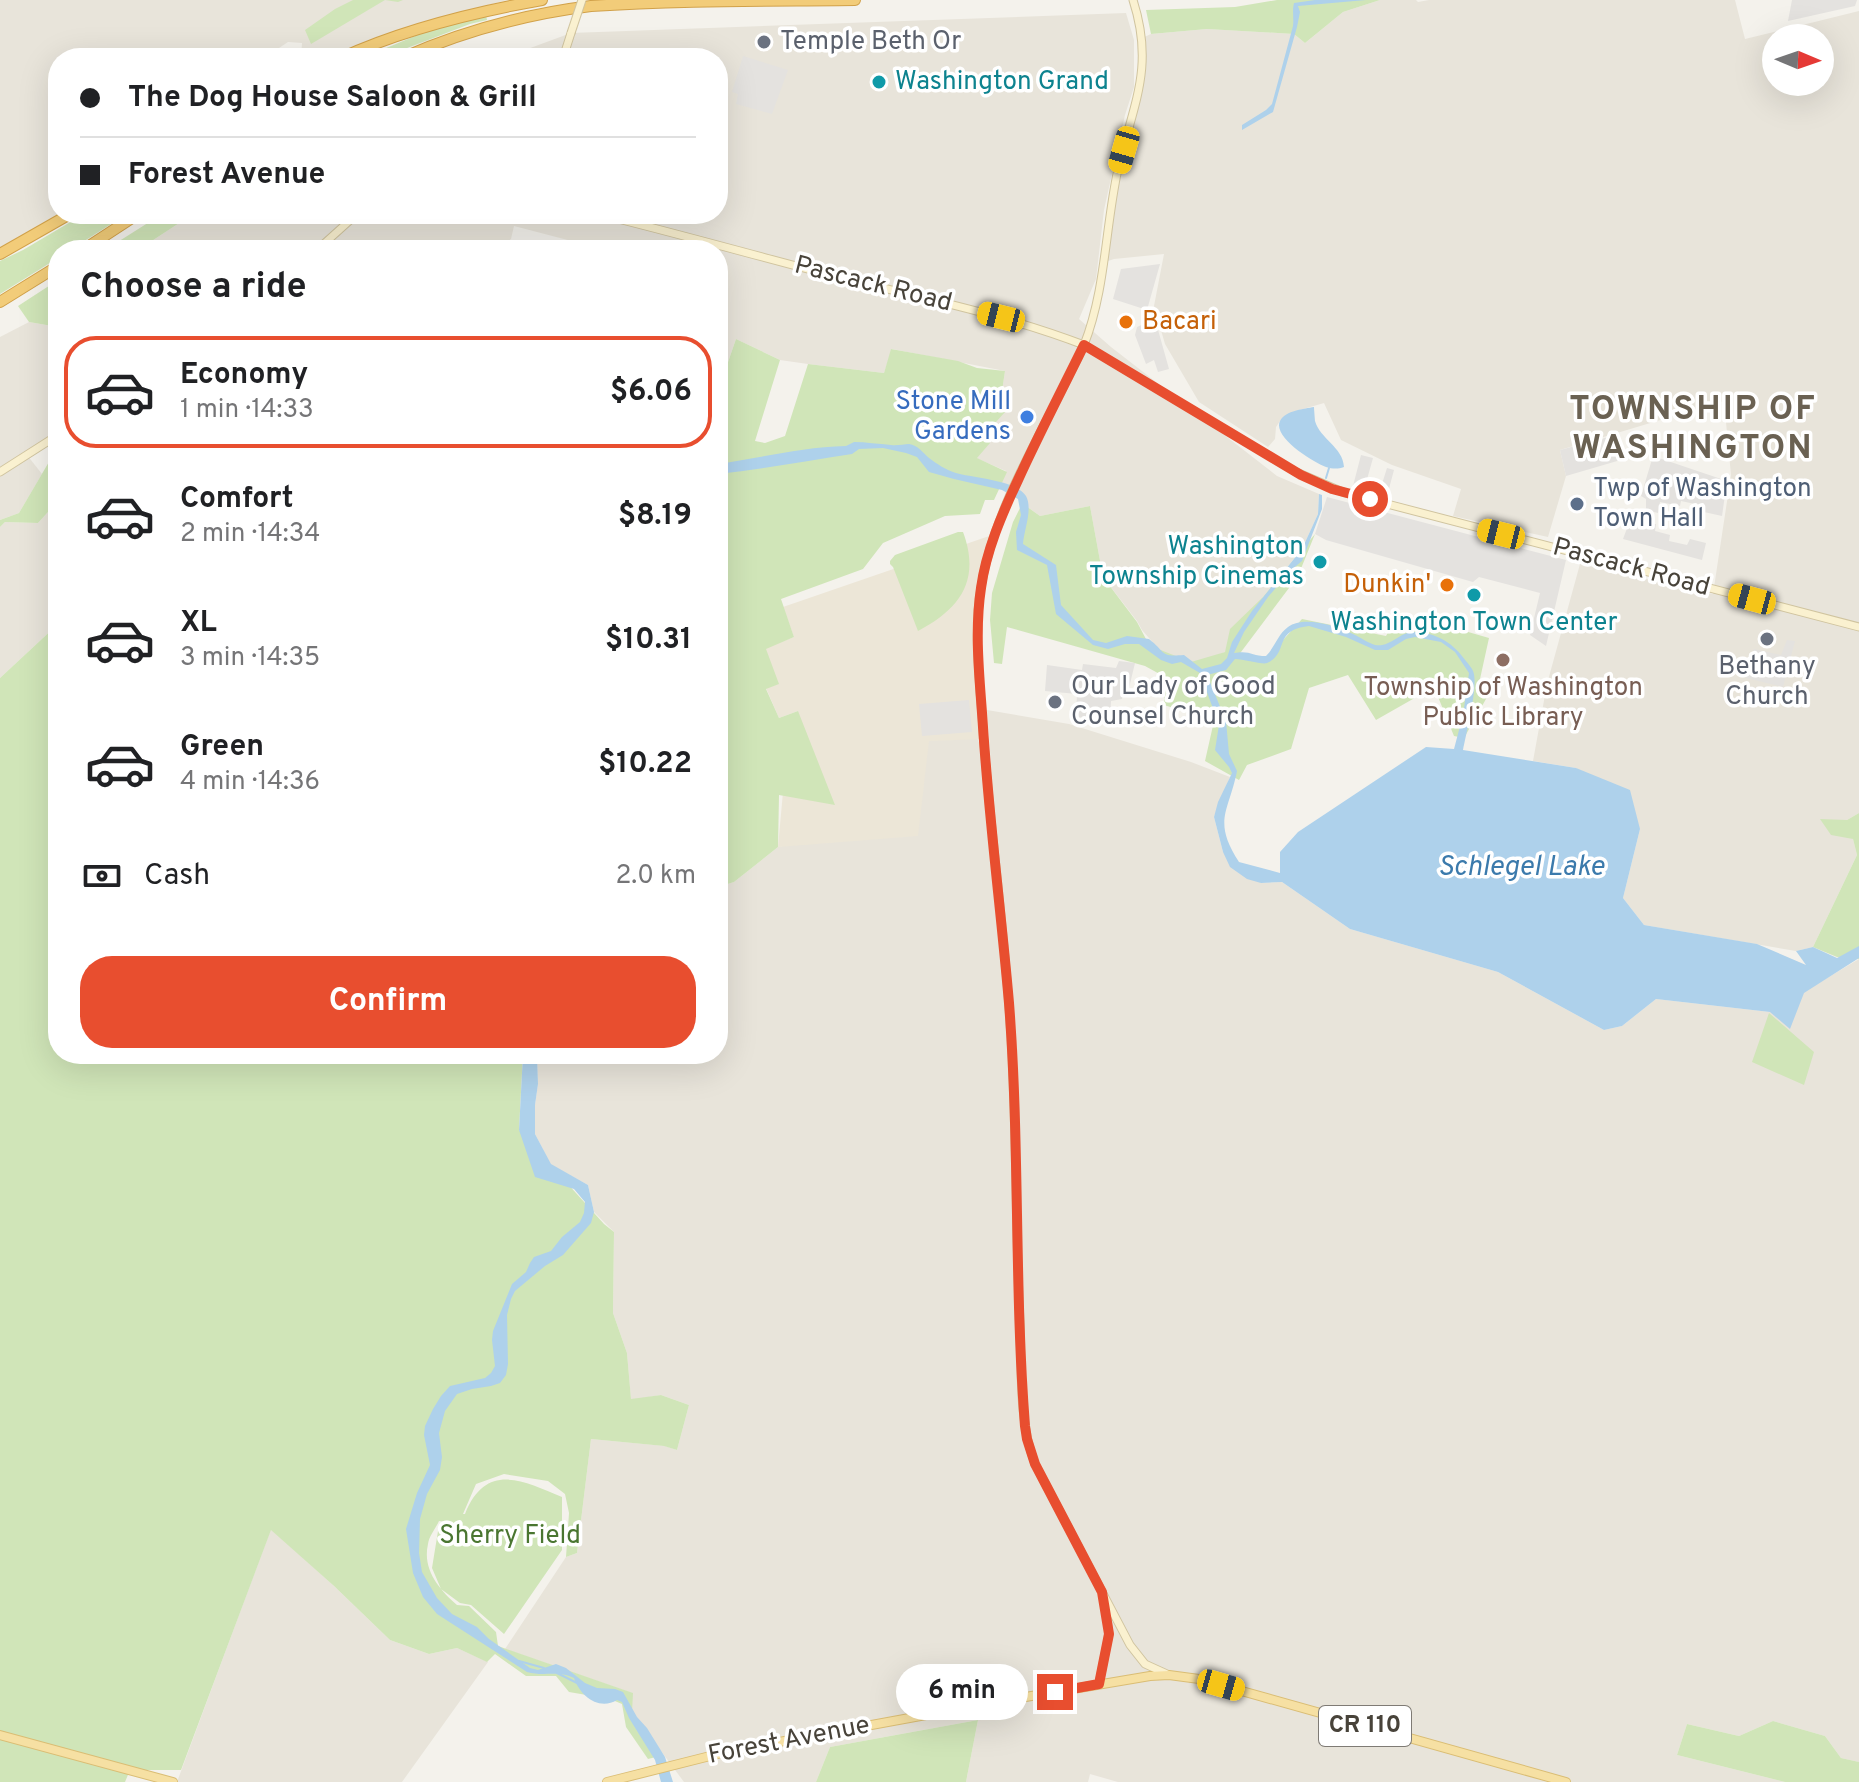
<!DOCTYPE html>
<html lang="en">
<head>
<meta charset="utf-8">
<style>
  :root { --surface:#fff; --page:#f6f6f6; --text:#202124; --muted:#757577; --line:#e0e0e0; --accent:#e84e2f }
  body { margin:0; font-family:Overpass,sans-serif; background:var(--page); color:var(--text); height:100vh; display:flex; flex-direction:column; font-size:30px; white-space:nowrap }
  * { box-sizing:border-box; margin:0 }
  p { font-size:26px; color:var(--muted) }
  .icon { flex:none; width:44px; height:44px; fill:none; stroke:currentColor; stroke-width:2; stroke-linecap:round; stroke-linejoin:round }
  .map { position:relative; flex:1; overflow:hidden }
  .side { position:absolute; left:48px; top:240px; width:680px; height:824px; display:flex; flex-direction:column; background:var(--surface); border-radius:32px; box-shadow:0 8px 32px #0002 }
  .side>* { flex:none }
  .banner { position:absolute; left:48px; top:48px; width:680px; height:176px; border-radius:32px; box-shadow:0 8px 32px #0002; display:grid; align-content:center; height:176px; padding:0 32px; background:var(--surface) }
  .needle { width:52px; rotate:92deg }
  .controls { position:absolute; left:1762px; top:24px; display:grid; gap:16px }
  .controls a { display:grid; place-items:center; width:72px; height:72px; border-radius:50%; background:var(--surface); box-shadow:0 8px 32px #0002; font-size:40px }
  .end { position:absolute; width:36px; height:36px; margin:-18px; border:10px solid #e84e2f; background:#fff; box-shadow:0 0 0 4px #fff }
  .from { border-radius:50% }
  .bubble { position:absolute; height:56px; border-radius:28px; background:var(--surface); box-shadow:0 8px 32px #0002; font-size:26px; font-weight:700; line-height:56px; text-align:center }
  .car { position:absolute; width:24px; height:48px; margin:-24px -12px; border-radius:10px; box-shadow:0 0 6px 2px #0007; background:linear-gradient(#f5c518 24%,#345 0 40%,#f5c518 0 76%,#345 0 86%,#f5c518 0) }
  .banner b { display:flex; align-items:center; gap:28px; height:76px; font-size:30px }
  .banner b+b { border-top:2px solid var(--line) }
  .banner i { width:20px; height:20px; background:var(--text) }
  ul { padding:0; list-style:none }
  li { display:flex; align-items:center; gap:24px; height:112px; margin:0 16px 12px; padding:0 16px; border:4px solid transparent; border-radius:32px }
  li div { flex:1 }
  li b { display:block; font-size:30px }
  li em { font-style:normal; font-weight:700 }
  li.active { border-color:var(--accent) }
  li>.icon { width:72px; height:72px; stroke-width:1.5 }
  h2 { padding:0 32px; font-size:36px; line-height:96px }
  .pay { display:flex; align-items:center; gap:20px; height:88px; padding:0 32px; font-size:30px }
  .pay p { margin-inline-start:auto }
  .cta { display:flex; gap:16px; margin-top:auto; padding:16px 32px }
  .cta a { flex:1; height:92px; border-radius:32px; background:var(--accent); color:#fff; font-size:32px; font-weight:700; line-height:92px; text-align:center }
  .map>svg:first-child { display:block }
</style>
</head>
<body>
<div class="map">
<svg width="1859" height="1782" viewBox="0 0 1859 1782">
  <rect width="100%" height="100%" fill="#f4f2ec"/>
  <path fill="#e8e4da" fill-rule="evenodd" d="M0 0H507L443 17 341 58H301L302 43 288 42 264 58H58V214H70L0 254Z
    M1380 0H1416L1418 2 1429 0H1735L1745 39 1859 11V813L1847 820H1821L1853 839 1857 855 1813 947 1796 951 1644 925 1623 898 1640 829 1576 768 1533 761 1547 684 1580 564 1713 594 1731 475 1724 401 1560 450 1566 476 1548 537 1453 516 1461 489 1392 465 1341 440 1324 403 1296 411 1280 421 1276 427 1275 439 1268 447 1199 402 1165 344 1154 306 1164 254 1114 259 1105 262 1112 204 1133 115 1142 38 1151 34 1207 29 1294 34 1305 43 1343 12ZM1776 38H1820V82H1776Z
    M1126 13 1134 40V87L1125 115 1104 210 1096 279 1079 319 1111 347 1277 476 1319 494 1318 514 1302 549 1263 597 1225 652 1195 663 1169 657 1162 653 1142 630 1137 621 1103 577 1090 506 1040 516 1026 506 1001 482 1006 471 976 458 985 425 1001 398 1005 371 892 349 884 373 808 364 780 360 736 339 727 365 718 362V250H606L514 226 511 239 496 250H138L193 214H718V58H503L571 33Z
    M29 322 58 327V435L27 455 42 474 19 513 0 520V337Z
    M58 501V624L0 678V527L5 522 38 523Z
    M987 710 1069 724 1191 762 1230 777 1214 817 1223 852 1261 883 1282 882 1350 929 1498 972 1604 1030 1622 1026 1656 999 1770 1012 1859 959V1762L1841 1758 1825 1736 1773 1721 1739 1736 1687 1724 1677 1755 1785 1782H1118L1090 1774 1088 1782H966L978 1720 830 1747 816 1782H684L632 1712V1693L505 1649 566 1557 577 1553 591 1439 665 1446 677 1450 689 1405 661 1395 631 1400 627 1353 613 1313 614 1232 594 1212 588 1185 551 1165 535 1134V1105L538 1084 537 1054H718V887L734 882 778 847 916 817 915 737 975 732 992 778Z
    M271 1529 334 1586 390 1640 429 1654 457 1648 488 1662 402 1782H177Z"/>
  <path fill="#ece6d7" d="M995 534 979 604 984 739 929 741 918 836 778 847 783 792 798 711 779 718 766 688 778 684 765 648 794 637 783 607Z"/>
  <path fill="#d0e5b8" d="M353 0H403L398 2 385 0 311 44 305 30 335 9Z
    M1277 0H1380L1343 12 1305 43 1294 34 1207 29 1151 34 1146 10 1235 7Z
    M486 15 487 20 470 24 381 58H362L420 34Z
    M84 214H127L70 250H58V258L0 294V261L23 250Z
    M162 214H193L138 250H105Z
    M58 280V327L29 322 18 306Z
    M736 339 780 360 755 441 765 443 785 436 808 364 884 373 891 349 958 361 977 368 1005 371 1001 398 1005 412 996 422 986 425 990 443 977 458 1007 472 994 500H985L980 514 945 516 883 543 863 569 781 599 794 637 766 649 779 684 766 689 779 718 798 711 835 805 779 795 778 847 734 882 718 887V362L727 365Z
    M58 452V501L38 523 5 522 0 527V520L19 513 53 455Z
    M1024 500 1026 506 1040 516 1090 506 1103 577 1137 622 1147 641 1158 649 1191 662 1225 652 1230 629 1263 597 1315 534 1298 576 1238 656 1266 659 1302 619 1386 636 1399 612 1489 638 1480 679 1495 683 1464 738 1454 736 1434 687 1376 720 1348 675 1309 688 1291 749 1247 765 1239 780 1205 761 1214 721 1164 705 1165 677 1145 666 1007 627 1002 664 994 663 990 620 992 593 1013 522Z
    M958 532H963C981 580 960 609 918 631L893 567 890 564V561L895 555Z
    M58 624V1054H523L519 1130 604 1224 614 1232 613 1313 627 1353 631 1399 661 1395 689 1405 677 1450 664 1446 591 1439 577 1553 566 1557 569 1513 565 1494 548 1481 504 1474 476 1484 463 1514H465C486 1462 522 1480 562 1497V1550L504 1634 471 1605 460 1603 441 1589 432 1568 439 1525 460 1526 461 1524 439 1521C436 1528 429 1536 428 1544 422 1570 440 1590 457 1605L469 1606 496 1632 498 1646 633 1693 632 1712 656 1757 648 1759 626 1727 622 1704 610 1699 569 1692 556 1676H526L495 1654 487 1662 457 1648 429 1654 390 1640 334 1586 271 1530 181 1770H130L125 1782H0V678Z
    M1859 813V959L1837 957 1813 947 1857 855 1853 839 1831 835 1820 819 1847 820Z
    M1769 1013 1814 1052 1804 1085 1752 1062Z
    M978 1720 966 1782H816L830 1747Z
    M1773 1721 1825 1736 1841 1758 1859 1762V1782H1785L1677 1755 1687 1724 1739 1736Z"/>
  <path fill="#e4e2df" d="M1792 0H1857L1855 6 1788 21Z
    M743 56 788 70 772 114 736 104 738 94 732 92Z
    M1160 264 1147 310 1113 299 1121 269Z
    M1155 319 1169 369 1158 372 1154 360 1146 364 1135 335 1137 327Z
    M1616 435 1624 459 1566 476 1560 450Z
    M1361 455 1373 458 1366 483 1381 487 1387 468 1394 470 1387 496 1353 486Z
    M1653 456 1727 481 1722 516 1695 510V504L1681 501 1680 506 1660 502 1658 513 1646 510V499L1641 496Z
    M1327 497 1566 560 1546 646 1530 635 1540 593 1479 577 1473 582 1326 540 1315 534Z
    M1629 523 1656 524 1655 531 1670 535 1669 541 1687 545 1690 539 1706 543 1702 560 1623 539Z
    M1787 640 1795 641 1783 687 1746 678 1754 649 1781 655Z
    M1119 661 1135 663 1129 688H1124L1122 699 1111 701 1110 720 1076 717 1077 694 1045 691 1047 665 1082 670 1083 664 1116 668Z
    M969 700 972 732 922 736 919 704Z"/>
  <path fill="#aed1eb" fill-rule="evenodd" d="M1315 0H1366L1298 6 1300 12 1297 27 1273 112 1242 130V125L1266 110 1272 104 1293 26C1294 18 1292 11 1294 3Z
    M1314 407C1314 409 1315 420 1315 421 1320 439 1343 447 1344 467 1338 469 1333 469 1326 467 1314 463 1272 437 1280 421 1286 410 1304 409 1314 407Z
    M854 442C866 442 878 444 891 445 897 446 904 444 909 444 918 445 923 453 929 458 937 464 946 470 956 473 973 478 1016 480 1026 496 1033 509 1024 530 1023 544L1056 565 1061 605 1093 640 1106 643 1127 636 1149 639C1167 653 1159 657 1184 655L1202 669 1221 664 1227 658 1232 642 1252 611 1302 549 1318 514 1319 494 1322 495V509L1302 561 1290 571 1268 597 1244 632 1234 653C1250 650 1252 656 1266 656 1275 647 1278 634 1288 627 1304 615 1337 626 1353 634 1360 637 1368 643 1375 645 1390 648 1400 631 1415 632 1438 633 1454 644 1466 661 1469 665 1472 668 1473 671 1479 684 1466 734 1463 750L1576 768 1630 790 1640 829 1623 898 1644 925 1757 944 1806 965 1796 951 1813 947 1837 958 1859 946V958L1804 993 1790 1029 1770 1012 1656 999 1622 1026 1604 1030 1498 972 1350 929 1282 882 1261 883 1247 879 1230 867 1223 852 1214 817 1218 802 1232 773 1229 767 1215 750 1219 725 1200 673 1181 662 1172 664 1161 660 1139 644H1125L1108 649 1093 645 1056 614 1047 565 1017 550 1016 532 1021 515 1018 499 1002 490 954 479 929 472 917 457 906 453 883 448 859 449 852 454C807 461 763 469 718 474V464C761 458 801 447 846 446ZM1309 626 1346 637 1375 650H1388L1406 639 1415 637 1441 642 1455 652 1469 673 1463 715 1454 749 1426 747 1298 832 1280 852V873L1239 862C1212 820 1229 812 1237 771L1229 754 1226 721 1207 675 1226 670 1235 659C1244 659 1263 665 1267 663 1290 653 1272 630 1309 626Z
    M523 1054H537L538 1084 535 1105V1134L551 1164 588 1185 594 1212 591 1223 563 1255 545 1266 515 1291 511 1299 507 1315 508 1364 506 1375 500 1383 491 1386 472 1389 457 1394 445 1411 439 1433 442 1457 440 1470 427 1494 420 1519 419 1553 422 1572 437 1598 452 1614 477 1627 489 1639 530 1668 538 1670 556 1664 566 1668 585 1683 597 1688 615 1689 623 1692 637 1717 647 1728 665 1757 673 1782H661L655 1760 629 1718 622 1702 617 1700C599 1711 580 1696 574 1678 557 1670 544 1677 527 1672L437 1614 423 1597 413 1573 406 1529 417 1493 430 1465 424 1435 425 1426 433 1409 441 1396 450 1386 485 1378 491 1373 495 1366 492 1340 493 1331 512 1284 526 1272 530 1263 534 1257 551 1251 562 1237 580 1222 584 1213 585 1202 574 1189 535 1177 519 1130Z"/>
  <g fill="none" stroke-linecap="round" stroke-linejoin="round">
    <path stroke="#aed1eb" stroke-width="2" d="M1326 478 1329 468
      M519 1661 544 1668
      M557 1673 577 1683"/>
    <g stroke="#d0c49f" stroke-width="9">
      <path id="secondary" d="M1133 0C1155 68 1133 104 1118 169 1105 228 1106 289 1084 345 1078 359 1070 373 1064 386 1032 450 993 515 981 587 973 634 980 683 983 730 990 827 1004 924 1010 1022 1017 1122 1015 1222 1020 1323 1022 1369 1018 1420 1035 1464L1130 1645 1145 1664 1167 1674
        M563 58 571 33
        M598 214C680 234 760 257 842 278 923 298 1006 315 1084 345L1296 472 1345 493 1859 627
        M317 250 357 214
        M0 472 58 435
        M1099 1684 1109 1634 1105 1602"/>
    </g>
    <g stroke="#dabd74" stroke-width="10">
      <path id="primary" d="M0 1735 173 1782
        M607 1782 730 1751 1002 1701 1150 1676 1169 1675 1199 1679 1566 1782"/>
    </g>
    <g stroke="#d1a149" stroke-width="12">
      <path id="highway" d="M341 58C404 29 474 12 542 0
        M402 58C461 32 526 14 591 6 678 0 768 1 855 0
        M83 250 138 214
        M0 254 70 214
        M0 302 58 266"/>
    </g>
    <use href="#secondary" stroke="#faf1d0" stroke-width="7"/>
    <use href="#primary" stroke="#f6e0a3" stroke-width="8"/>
    <use href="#highway" stroke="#f2cc79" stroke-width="10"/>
    <g stroke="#d0c49f" stroke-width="9" stroke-linecap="butt">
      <path id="secondary-bridge" d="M571 33 582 0"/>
    </g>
    <use href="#secondary-bridge" stroke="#faf1d0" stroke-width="7"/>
  </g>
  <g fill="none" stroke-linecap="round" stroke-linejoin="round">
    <path stroke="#e84e2f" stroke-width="10" d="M1055 1692 1099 1684 1109 1634 1102 1592 1035 1464 1027 1439 1025 1426C1014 1285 1020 1144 1009 1003 1001 911 989 819 983 727 980 681 974 634 981 588 986 551 1002 514 1018 480 1039 434 1062 390 1084 345L1301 475 1332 489 1370 499"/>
  </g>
  <g fill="#6b7280" stroke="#fff" stroke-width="3">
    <circle cx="764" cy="42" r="8"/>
    <circle cx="1767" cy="639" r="8"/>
    <circle cx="1055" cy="702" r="8"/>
  </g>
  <g fill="#0f9aa8" stroke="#fff" stroke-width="3">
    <circle cx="879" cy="82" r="8"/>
    <circle cx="1320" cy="562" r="8"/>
    <circle cx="1474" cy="595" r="8"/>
  </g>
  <g fill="#e8710a" stroke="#fff" stroke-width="3">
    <circle cx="1126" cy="322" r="8"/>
    <circle cx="1447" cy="585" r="8"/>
  </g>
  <circle fill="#3f7fe0" stroke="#fff" stroke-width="3" cx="1027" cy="417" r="8"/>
  <circle fill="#5c6f8a" stroke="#fff" stroke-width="3" cx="1577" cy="504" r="8"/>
  <circle fill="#8d6e63" stroke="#fff" stroke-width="3" cx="1503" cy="660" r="8"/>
  <g text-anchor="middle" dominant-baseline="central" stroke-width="7" stroke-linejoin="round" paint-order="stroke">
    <rect fill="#fff" stroke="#7f7b75" stroke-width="2" x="1319" y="1706" width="92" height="40" rx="6"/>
    <g font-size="24" font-weight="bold" fill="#48433a">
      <text x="1365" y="1726">CR 110</text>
    </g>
    <g font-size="26" fill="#5b616d" stroke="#fff" text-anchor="start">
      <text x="780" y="42">Temple Beth Or</text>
      <text x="1767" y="667" text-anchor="middle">Bethany<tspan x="1767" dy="30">Church</tspan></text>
      <text x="1071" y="687">Our Lady of Good<tspan x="1071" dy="30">Counsel Church</tspan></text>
    </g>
    <g font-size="26" fill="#0d838f" stroke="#fff" text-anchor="start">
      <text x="895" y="82">Washington Grand</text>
      <text x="1304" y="547" text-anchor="end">Washington<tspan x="1304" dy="30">Township Cinemas</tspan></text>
      <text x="1474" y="623" text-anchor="middle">Washington Town Center</text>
    </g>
    <g font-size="26" fill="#48433a" stroke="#fff">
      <text transform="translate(873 285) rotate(14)">Pascack Road</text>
      <text transform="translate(1631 568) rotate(15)">Pascack Road</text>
      <text transform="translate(789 1741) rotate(-11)">Forest Avenue</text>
    </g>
    <g font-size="26" fill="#c56008" stroke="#fff" text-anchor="start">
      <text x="1142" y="322">Bacari</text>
      <text x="1431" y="585" text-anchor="end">Dunkin'</text>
    </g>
    <g font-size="26" fill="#366cbe" stroke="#fff" text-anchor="end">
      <text x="1011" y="402">Stone Mill<tspan x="1011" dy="30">Gardens</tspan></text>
    </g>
    <g font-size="26" fill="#4e5e75" stroke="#fff" text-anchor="start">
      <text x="1593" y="489">Twp of Washington<tspan x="1593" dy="30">Town Hall</tspan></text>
    </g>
    <g font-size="26" fill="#785e54" stroke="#fff">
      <text x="1503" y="688">Township of Washington<tspan x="1503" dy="30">Public Library</tspan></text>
    </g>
    <g font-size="26" fill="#4a7631" stroke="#fff">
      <text x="510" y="1536">Sherry Field</text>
    </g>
    <g font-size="28" font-style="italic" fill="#3b7aac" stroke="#fff">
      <text x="1521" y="868">Schlegel Lake</text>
    </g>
    <g font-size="34" font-weight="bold" letter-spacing="2" fill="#6a6152" stroke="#fff">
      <text x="1693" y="410">TOWNSHIP OF<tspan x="1693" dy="39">WASHINGTON</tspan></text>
    </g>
  </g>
</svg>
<div class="controls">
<a><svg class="needle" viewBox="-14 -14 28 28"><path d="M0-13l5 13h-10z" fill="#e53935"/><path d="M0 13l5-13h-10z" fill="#757577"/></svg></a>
</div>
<i class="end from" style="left:1370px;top:499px"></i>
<i class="end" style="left:1055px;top:1692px"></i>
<div class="bubble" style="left:896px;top:1664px;width:132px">6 min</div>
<i class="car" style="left:1124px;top:150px;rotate:196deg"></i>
<i class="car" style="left:1001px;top:317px;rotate:284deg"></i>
<i class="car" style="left:1501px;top:534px;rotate:284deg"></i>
<i class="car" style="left:1752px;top:599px;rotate:285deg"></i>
<i class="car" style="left:1221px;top:1685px;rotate:106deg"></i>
<div class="banner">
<b><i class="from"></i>The Dog House Saloon &amp; Grill</b>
<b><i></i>Forest Avenue</b>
</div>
<section class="side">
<h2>Choose a ride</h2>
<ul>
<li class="active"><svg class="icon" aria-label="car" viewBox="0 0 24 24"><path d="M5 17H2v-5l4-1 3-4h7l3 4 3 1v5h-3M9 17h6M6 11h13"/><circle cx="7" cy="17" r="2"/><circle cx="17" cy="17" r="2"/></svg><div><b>Economy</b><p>1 min · 14:33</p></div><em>$6.06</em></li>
<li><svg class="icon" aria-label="car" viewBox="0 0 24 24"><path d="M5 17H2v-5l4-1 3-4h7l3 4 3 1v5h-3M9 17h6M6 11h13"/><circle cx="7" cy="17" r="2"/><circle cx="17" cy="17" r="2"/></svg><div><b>Comfort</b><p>2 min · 14:34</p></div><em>$8.19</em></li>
<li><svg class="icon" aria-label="car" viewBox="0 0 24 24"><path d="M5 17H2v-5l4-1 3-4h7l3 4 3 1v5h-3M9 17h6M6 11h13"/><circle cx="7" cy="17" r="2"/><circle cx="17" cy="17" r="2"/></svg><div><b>XL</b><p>3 min · 14:35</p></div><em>$10.31</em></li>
<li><svg class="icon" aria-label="car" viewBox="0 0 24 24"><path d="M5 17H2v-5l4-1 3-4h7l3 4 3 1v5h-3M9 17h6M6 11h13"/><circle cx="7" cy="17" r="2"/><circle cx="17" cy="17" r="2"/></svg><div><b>Green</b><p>4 min · 14:36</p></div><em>$10.22</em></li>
</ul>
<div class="pay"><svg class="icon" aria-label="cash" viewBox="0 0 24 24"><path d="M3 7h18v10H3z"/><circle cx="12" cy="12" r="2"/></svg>Cash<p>2.0 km</p></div>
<div class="cta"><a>Confirm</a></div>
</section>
</div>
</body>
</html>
